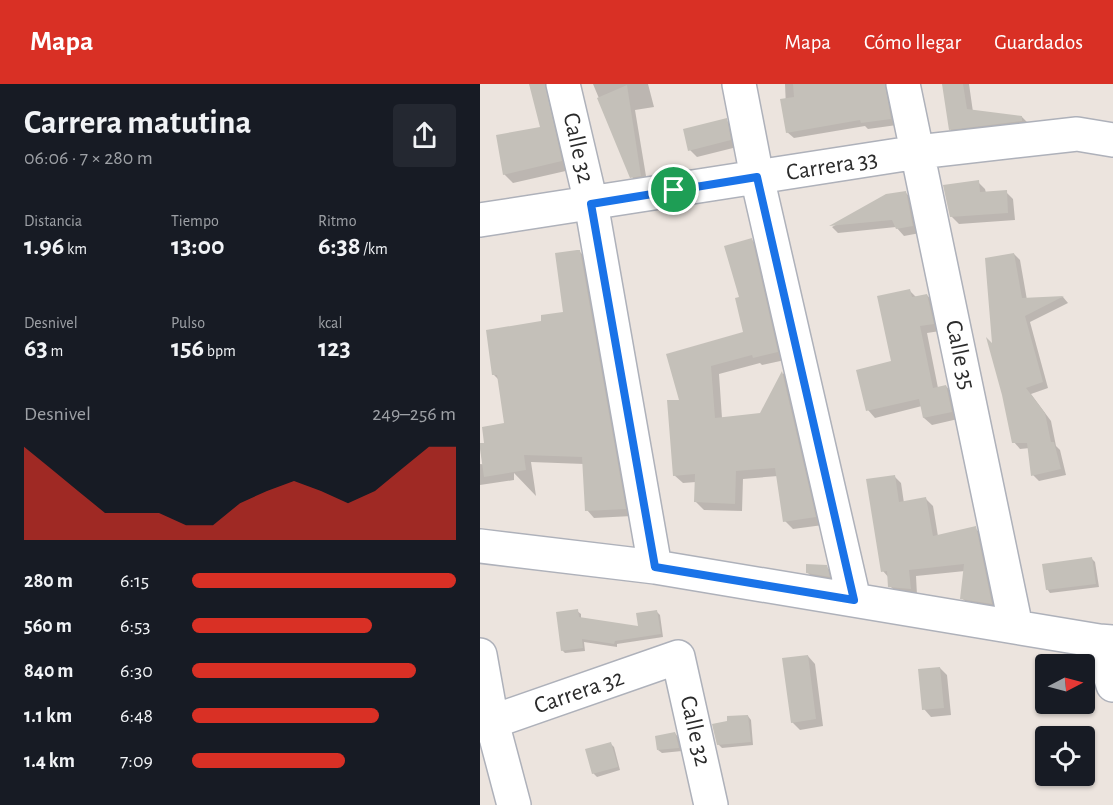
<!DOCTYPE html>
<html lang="es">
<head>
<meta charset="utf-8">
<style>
  body { margin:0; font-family:"Alegreya Sans",sans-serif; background:#242831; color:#f1f3f6; height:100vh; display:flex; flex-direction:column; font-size:22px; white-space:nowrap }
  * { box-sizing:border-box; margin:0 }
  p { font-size:20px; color:#9ea1a6 }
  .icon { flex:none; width:33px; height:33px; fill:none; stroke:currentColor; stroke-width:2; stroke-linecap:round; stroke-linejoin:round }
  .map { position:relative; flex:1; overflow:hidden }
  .details { display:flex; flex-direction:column; background:#171b24; width:480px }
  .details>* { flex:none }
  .needle { width:39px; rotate:84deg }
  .fabs { position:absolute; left:555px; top:570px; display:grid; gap:12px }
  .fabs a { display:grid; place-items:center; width:60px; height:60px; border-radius:6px; background:#171b24; box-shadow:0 2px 4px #0004; font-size:30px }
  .pin { position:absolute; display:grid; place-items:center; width:51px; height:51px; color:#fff; margin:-26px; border:3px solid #fff; border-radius:50%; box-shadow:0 2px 6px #0007 }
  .round { display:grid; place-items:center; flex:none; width:63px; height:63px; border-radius:6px; background:#242831 }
  .summary { display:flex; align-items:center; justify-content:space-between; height:102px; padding:0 24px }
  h1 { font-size:33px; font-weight:700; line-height:45px }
  .metrics { display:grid; grid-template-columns:repeat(3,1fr); gap:9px; height:102px; padding:6px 24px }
  .metrics div { display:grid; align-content:center }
  .metrics b { font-size:26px; font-weight:700 }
  .metrics small { font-size:16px; font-weight:400 }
  .metrics p { font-size:16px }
  .chart { height:168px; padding:12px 24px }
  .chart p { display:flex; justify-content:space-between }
  .chart svg { width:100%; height:108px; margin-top:6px; fill:#d93025; opacity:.7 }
  ul { padding:0 24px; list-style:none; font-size:20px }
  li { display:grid; grid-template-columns:96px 72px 1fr; align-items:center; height:45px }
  li i { height:15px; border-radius:8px; background:#d93025 }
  header { display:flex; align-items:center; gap:36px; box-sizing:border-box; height:84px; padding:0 30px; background:#d93025; color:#fff }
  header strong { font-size:28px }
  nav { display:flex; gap:33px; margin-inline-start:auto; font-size:21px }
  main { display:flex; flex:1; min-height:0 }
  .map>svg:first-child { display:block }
</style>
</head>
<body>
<header>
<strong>Mapa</strong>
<nav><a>Mapa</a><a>Cómo llegar</a><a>Guardados</a></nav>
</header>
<main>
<section class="details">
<div class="summary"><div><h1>Carrera matutina</h1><p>06:06 · 7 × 280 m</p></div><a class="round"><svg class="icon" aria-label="share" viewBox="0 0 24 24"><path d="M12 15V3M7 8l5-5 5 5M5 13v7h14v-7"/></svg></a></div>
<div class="metrics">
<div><p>Distancia</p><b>1.96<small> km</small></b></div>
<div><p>Tiempo</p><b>13:00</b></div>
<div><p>Ritmo</p><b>6:38<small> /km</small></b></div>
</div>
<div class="metrics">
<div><p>Desnivel</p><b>63<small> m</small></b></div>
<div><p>Pulso</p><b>156<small> bpm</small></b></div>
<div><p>kcal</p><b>123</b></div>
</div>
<div class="chart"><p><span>Desnivel</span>249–256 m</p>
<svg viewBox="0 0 160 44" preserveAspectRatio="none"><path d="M0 44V6L10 15L20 24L30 33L40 33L50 33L60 38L70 38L80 29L90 24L100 20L110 24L120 29L130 24L140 15L150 6L160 6V44z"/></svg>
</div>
<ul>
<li><b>280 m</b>6:15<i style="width:100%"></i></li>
<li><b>560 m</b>6:53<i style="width:68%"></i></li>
<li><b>840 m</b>6:30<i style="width:85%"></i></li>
<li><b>1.1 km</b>6:48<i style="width:71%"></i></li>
<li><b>1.4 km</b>7:09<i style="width:58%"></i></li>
</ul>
</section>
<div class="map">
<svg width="633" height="721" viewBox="0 0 633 721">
  <rect width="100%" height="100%" fill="#ece4de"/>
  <!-- shadow -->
  <path fill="#0003" d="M50 0H76L90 86 33 99 24 90 62 44Z
    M113 0H168L174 23 155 26 167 98 158 99 152 93Z
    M305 0H411L417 41 388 45 385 42 314 54 307 48Z
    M464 0H489L493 28 542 33 549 40 477 52 470 45Z
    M246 36 253 43 257 63 217 73 210 66Z
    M498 98 505 105 506 109 526 108 533 115 535 136 479 140 471 132Z
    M426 109 433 116 440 149 424 152 416 143 358 149 352 143 406 112Z
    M271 155 279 163 305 276 282 281 280 279 239 290 242 334 281 330 303 289 310 297 343 441 313 445 305 437 298 392 263 395 262 427 224 426 215 417 216 398 203 399 194 391 201 317 188 271 264 249 261 214Z
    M100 168 107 175 152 432 114 434 107 426 104 380 51 378 56 412 34 389V396L0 401V380L28 383 25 340 19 296 14 291 63 239 85 230Z
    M534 170 540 176 547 216 583 213 588 219 550 238 568 304 551 310 571 337 576 362 580 366 586 391 559 397 553 391 550 364 540 365 534 358 513 262Z
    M430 207 437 214 447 211 454 219 460 247 447 249 458 304 466 302 473 310 478 335 452 341 444 334 442 322 395 334 388 326 413 278Z
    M414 392 421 399 424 419 446 415 453 422 458 452 495 444 502 451 518 526 489 521 482 514 485 487 436 492 437 511 417 509 410 502 409 494 403 487Z
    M611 474 615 478 619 503 570 509 567 505Z
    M346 482 353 490 356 499 335 496 328 489Z
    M97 527 101 530V535L160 544 176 527 180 531 183 553 137 560V563L104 558 105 567 85 569 82 566Z
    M328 572 335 580 343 642 320 646 312 638Z
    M460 584 467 591 471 631 451 633 444 625Z
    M268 632 271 636 273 661 242 664 238 660Z
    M195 649 198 653 202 667 182 669 178 666Z
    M131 660 134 663 140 686 117 693 113 689Z"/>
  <!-- building -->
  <path fill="#c4c0b9" d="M49 0H65L82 77 23 91 16 51 60 43Z
    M313 0H405L411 35 381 39 380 36 306 49 300 15 314 13Z
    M462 0H483L487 25 542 32V37L469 46Z
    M147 1 161 92 150 94 117 14Z
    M247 34 251 56 208 67 203 45Z
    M499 96 500 108 527 106 528 129 470 133 463 101Z
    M426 107 433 142 416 145 412 136 349 142 406 110Z
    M272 154 298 268 273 274 272 271 231 282 235 334 280 329 302 287 336 433 303 438 295 384 256 387 255 420 214 418 215 390 193 392 187 316H199L186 270 263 248 255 214 259 213 244 162Z
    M97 166H100L146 425 105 427 102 373 44 371 46 386 4 393 0 365V359H4L2 343 24 339 17 291H12L6 246 61 237V231L83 228 75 169Z
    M534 169 542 214 584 212 545 232 563 298 546 304 565 329 571 358H574L581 385 551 392 547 359H532L522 311 506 253 512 259 505 174Z
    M430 205 432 213 447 210 454 240 440 242 453 304 466 301 472 328 443 334 439 315 386 327 376 286 411 277 397 212Z
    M415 391 419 418 446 413 453 452 496 442 512 520 480 515 484 480 429 486 431 505 408 503 407 487 401 488 386 395Z
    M612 473 616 500 566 506 562 480Z
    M326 480 347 481 350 493 326 489Z
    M98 525 99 533 158 542 156 529 177 526 181 550 135 557 134 560 102 555 103 564 81 567 76 528Z
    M328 571 336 635 311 639 302 574Z
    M460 583 464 624 442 626 438 585Z
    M268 631 271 658 237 661 232 640 247 637V632Z
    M195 648 199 664 177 666 175 652Z
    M131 658 138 683 112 690 105 665Z"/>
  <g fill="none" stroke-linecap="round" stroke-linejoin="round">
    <!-- minor casing -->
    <g stroke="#aeb1ba" stroke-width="36">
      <path id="minor" d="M83 0 111 119 175 483
        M259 0 277 93 374 516
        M423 0 536 543
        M0 136 438 68 597 50 633 56
        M0 462 175 483 619 557 633 558
        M619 557 633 601
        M0 571 12 638 34 721
        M0 642 198 573 231 721"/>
    </g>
    <!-- minor -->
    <use href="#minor" stroke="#fff" stroke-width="33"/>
  </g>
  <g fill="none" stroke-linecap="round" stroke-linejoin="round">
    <!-- route casing -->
    <g stroke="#fff" stroke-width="12">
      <path id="route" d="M277 93 374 516 175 483 111 120Z"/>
    </g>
    <!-- route -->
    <use href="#route" stroke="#1a73e8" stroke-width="8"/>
  </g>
  <g text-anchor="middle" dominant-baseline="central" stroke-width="6" stroke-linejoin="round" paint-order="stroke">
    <!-- street labels -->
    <g font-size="24" fill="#2b2b2b" stroke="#fff">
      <text transform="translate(98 64) rotate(77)">Calle 32</text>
      <text transform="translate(352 82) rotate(-9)">Carrera 33</text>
      <text transform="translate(480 271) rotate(78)">Calle 35</text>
      <text transform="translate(99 608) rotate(-19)">Carrera 32</text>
      <text transform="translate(215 647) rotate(77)">Calle 32</text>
    </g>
  </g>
</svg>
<div class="fabs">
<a><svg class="needle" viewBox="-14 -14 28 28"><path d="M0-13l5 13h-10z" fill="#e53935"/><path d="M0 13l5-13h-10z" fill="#9ea1a6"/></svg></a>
<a><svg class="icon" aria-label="locate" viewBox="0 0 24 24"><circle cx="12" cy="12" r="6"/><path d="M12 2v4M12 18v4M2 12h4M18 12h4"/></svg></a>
</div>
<div class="pin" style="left:194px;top:106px;background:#1e9e55"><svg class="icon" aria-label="arrive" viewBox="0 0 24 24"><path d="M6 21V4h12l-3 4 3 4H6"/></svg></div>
</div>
</main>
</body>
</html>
